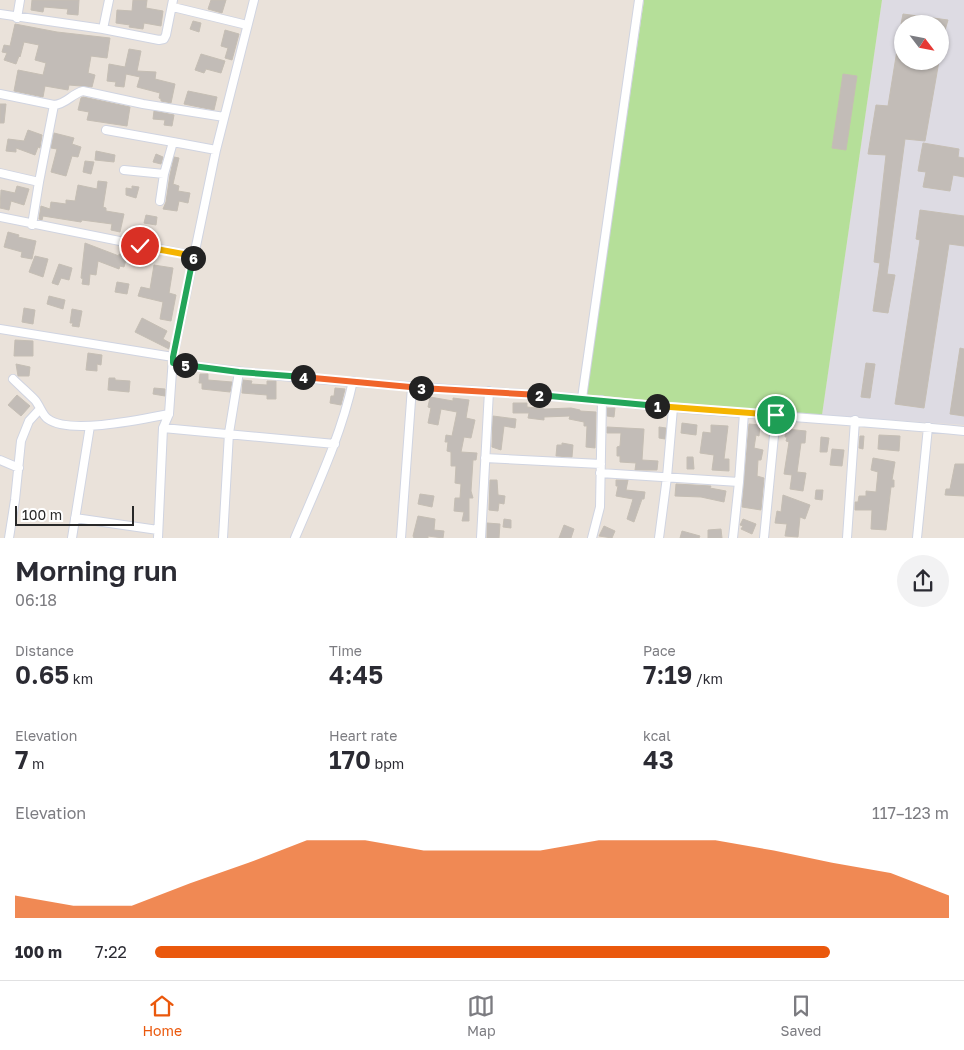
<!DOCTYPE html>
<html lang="en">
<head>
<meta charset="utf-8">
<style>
  body { margin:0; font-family:"Golos Text",sans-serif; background:#f2f2f3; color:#2b2b33; height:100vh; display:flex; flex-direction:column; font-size:19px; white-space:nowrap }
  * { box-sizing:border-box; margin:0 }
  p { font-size:16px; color:#7c7c81 }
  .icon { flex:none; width:28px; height:28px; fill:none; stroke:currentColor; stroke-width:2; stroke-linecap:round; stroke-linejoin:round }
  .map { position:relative; height:538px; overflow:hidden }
  .side { display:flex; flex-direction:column; background:#fff; flex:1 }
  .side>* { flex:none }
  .needle { width:32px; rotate:122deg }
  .tools { position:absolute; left:894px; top:15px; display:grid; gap:10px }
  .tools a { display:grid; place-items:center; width:55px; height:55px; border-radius:50%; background:#fff; box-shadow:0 1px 4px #0004; font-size:25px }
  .scale { position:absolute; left:15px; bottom:12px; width:119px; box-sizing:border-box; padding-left:5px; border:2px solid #282828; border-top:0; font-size:14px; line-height:18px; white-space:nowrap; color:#282828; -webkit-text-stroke:4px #fff; paint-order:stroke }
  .pin { position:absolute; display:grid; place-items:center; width:42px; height:42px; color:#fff; margin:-21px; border:2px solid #fff; border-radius:50%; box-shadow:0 1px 5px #0007 }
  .km { position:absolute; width:25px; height:25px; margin:-12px; border-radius:50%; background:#222; color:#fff; font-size:14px; line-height:25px; text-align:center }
  .round { display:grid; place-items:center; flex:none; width:52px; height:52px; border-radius:26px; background:#f2f2f3 }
  .summary { display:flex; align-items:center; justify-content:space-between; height:85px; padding:0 15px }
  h1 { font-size:28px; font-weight:600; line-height:38px }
  .figures { display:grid; grid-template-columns:repeat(3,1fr); gap:8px; height:85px; padding:5px 15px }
  .figures div { display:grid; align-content:center }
  .figures b { font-size:25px; font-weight:600 }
  .figures small { font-size:14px; font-weight:400 }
  .figures p { font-size:14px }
  .chart { height:140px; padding:10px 15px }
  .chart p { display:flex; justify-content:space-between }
  .chart svg { width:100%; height:90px; margin-top:5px; fill:#ea580c; opacity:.7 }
  ul { padding:0 15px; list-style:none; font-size:16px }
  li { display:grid; grid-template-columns:80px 60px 1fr; align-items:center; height:38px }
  li i { height:12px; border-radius:6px; background:#ea580c }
  .menu { display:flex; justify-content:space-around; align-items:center; height:70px; border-top:1px solid #e1e1e2; background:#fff; font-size:14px; color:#7c7c81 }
  .menu a { display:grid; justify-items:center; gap:2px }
  .menu .current { color:#ea580c }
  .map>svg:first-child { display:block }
</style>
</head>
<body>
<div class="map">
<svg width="964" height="538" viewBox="0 0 964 538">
  <rect width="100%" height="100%" fill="#eae2da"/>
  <!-- industrial -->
  <path fill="#dddbe3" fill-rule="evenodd" d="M882 0H964V425L822 415ZM902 24H940V61H902Z"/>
  <!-- green -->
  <path fill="#b5df99" d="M644 0H882L822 415 586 395Z"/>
  <!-- building -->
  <path fill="#c2bcb7" stroke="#c5beb4" d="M32 0H79L78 15 67 14 68 9 44 7 43 12 31 10Z
    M133 0H147L146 8 163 11 161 26 144 23 143 29 129 27 130 25 116 23 117 10 132 11Z
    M211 0H226L222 13 208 9Z
    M903 14 948 20 943 37H940V24H901Z
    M193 21 201 23 199 32 190 29Z
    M15 24 57 32 110 38 107 58 91 56 88 73 95 75 92 87 69 85 68 90 45 86 43 97 14 91 18 70 43 75 46 63 35 60 39 45 24 42 20 57 19 56 16 64 4 60 7 53 2 52 4 45 10 46Z
    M225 30 239 34 232 60 225 58 228 48 221 46Z
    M899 38H902V61H939L925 141 905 139 887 274 895 275 888 313 873 311 880 263 874 262 886 155 868 154 876 105 888 106Z
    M129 49 141 51 137 71 156 72 155 79 175 84 171 103 161 101V99L159 98 160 93 137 87 140 77 126 74 124 87 115 86 116 82 107 81 109 64 125 67Z
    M201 54 225 61 221 73 206 69 204 73 195 70Z
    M843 74 857 76 846 150 832 148Z
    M188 91 217 97 214 110 184 104Z
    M83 97 130 107 127 126 87 120 89 112 78 110 81 98Z
    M0 104H6L4 123H0Z
    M154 111 174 115 172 126 164 125 165 120 153 119Z
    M28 130 42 135 40 148 38 147 35 155 16 148V152L6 151 8 139 24 141Z
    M54 133 74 138 72 144 81 147 78 157 72 156 66 176 51 172 57 149 51 148Z
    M923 143 959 149 958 157 964 158V177L953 175 950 191 923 187 926 172 918 171Z
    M96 151 115 155 114 162 95 160Z
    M156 154 163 157 161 164 153 162Z
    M174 157 179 158 173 184 179 186 178 191 190 193 188 203 179 201 177 211 163 209 166 202 170 175Z
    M85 161 94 162 91 174 83 172Z
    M98 181 107 182 103 207 106 208V211L124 214 120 232 111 230 112 224 82 220 81 222 43 216 42 220 39 219 41 206 50 209 51 202 66 204V200L75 201 78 185 97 189Z
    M17 186 29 189 24 205 11 201 9 210 0 208 1 190 15 193Z
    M132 186 139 187 136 198 126 195V188L132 189Z
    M920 210 964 216V246L949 244 924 408 895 404 920 240 916 239Z
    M146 215 157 217 156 225 144 223Z
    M8 232 19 235 18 237 36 241 32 259 21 257 22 252 4 247Z
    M85 243 119 256V254L127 256 124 267 120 266 119 269 98 261 96 275 90 274 89 285 82 284 83 279 81 278Z
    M142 251 151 253 150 259 141 258Z
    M35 256 48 259 43 277 29 272Z
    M59 264 72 268 69 280 61 278 58 285 52 283Z
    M154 265 173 268 169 293 176 295 171 321 160 319 163 302 138 296 141 287 150 289Z
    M117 282 129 284 127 294 115 292Z
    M49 296 65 300 63 309 47 304Z
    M24 308 35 310 33 324 22 322Z
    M72 309 82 311 79 327 72 326 73 323H70Z
    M142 318 167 331 163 339 170 343 169 349 135 332Z
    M15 340 33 341V356H14Z
    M960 348 964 349V416L950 414Z
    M88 353 102 355 101 365 97 364V371L86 370Z
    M866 363 875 364 870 398 861 397Z
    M16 364 30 367 29 376H18Z
    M200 374H208V380L232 382 230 392 202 389V383H199Z
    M109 378H115V380L130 381 129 392 108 390Z
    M243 380 252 381 251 384 267 385V381H276V399H267V395L242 393Z
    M154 388 165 389V396L153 394Z
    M335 388 345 389 341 405 330 403 331 396H334Z
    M17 395 30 406 21 416 8 405Z
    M430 397 453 401V398L469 400 466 418 475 420 471 438 464 437 461 452 477 453 476 460H473L471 491 473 498H469V521H462L464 512 454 511 455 498H460L461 484 455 483 456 466H451V452L447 451 448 442H445L446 435 452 436 457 412 441 409 438 425 428 423 431 408 428 407Z
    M513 403H527V407L545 409 571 408 580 410V411L596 412 595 448 586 447 587 426H584V422L569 419 570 416 544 417V420L528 418 529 413H513Z
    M607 408H615L614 417 607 416Z
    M493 416 516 419 515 428 504 426 501 450 492 447Z
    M682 423 697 425 696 435 681 433Z
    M749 424 760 425 759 436 756 435 754 448 763 450 761 460H758L757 476 764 478 761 510 742 507Z
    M711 425 728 426 724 459H729V471L712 470 714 455 700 453 703 432 711 433Z
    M607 427 644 429 642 460 658 461 657 470H635L636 463 620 462V456H617V447L620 446 621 433H607Z
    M659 427 666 428 665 439 659 438Z
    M786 429 806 431 805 443H801L797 472 806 473 803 491 790 489 792 475 784 474 789 442 786 441 787 437H785Z
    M879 435 900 436 899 451 878 449Z
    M860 436H864L863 449 859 448Z
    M821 437 829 438 827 452H820Z
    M562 443 573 445 572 457 556 456 557 445H562Z
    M832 449 844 450 842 466 830 465Z
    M687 457H693L694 469H687Z
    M873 458 895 462 892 480H894V487H891L886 530 871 529 872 510H855V502H858L859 496H866V491L876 492 878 472 871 470Z
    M955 464H964V496L945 495 946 489H950Z
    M490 480H497L498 495 505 496 504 504 499 503 498 511 489 510Z
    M616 480H628L626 490 645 492 644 499H642L634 522 627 519 633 499 616 496 618 486H616Z
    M676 484 711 486 710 488 726 491 724 502 701 497 675 496Z
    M816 490H823L822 500 815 499Z
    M420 494 434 496 432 507 418 504Z
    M783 495 810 505 805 519 800 517 798 537 785 536 787 524 775 523 777 511 781 512Z
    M418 516 435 519 434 530 444 531 443 538 428 536V538H414L413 536Z
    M504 519 511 520V528L503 527Z
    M743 519 756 524 752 534 741 529 743 526 740 525Z
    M487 523 500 524 499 538H487Z
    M564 525 574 529 571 538H559Z
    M604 526 615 531 612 538 599 536Z
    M721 529 722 538H708V530Z
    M682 531 700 536 699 538H680Z"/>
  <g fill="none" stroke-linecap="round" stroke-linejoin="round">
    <!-- street casing -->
    <g stroke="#d0d4e1" stroke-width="10">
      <path id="street" d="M173 7 247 25
        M0 14 103 29 159 40 164 39 166 35 173 0
        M17 18 20 0
        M103 29 109 0
        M0 94 54 105C67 104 71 94 83 91L143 104 224 117
        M106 130 173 142
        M124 170 164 174
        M0 173 39 182
        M160 201 164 174 173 142 216 150
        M0 217 194 256
        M32 225 39 182 54 105
        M0 329 173 357
        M173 363C298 381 424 387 550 396 593 399 635 405 678 408 773 416 869 422 964 431
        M13 379C20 386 28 393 35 400 40 406 42 415 48 419 70 435 143 419 169 414
        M582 398 639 0
        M163 428 335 444
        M485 458 601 464
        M0 460 19 468
        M600 473 739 482
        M75 518 158 530
        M9 538 15 500 21 441 29 421 40 409
        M72 538 90 426
        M158 538 163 428 169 414 173 357 216 150 254 0
        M223 538 229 433 239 372
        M295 538C317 486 341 436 353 381
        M401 538 412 387
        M481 538 489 391
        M592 538 600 507 602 400
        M659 538 667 477 673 408
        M733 538 739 482 744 413
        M764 538 776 415
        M847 538 855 420
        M917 538 928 427"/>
    </g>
    <!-- street -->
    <use href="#street" stroke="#fff" stroke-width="8"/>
  </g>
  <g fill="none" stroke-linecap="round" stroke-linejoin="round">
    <!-- split-1 casing -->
    <g stroke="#fff" stroke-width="10">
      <path id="split-1" d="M657 406 776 415"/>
    </g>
    <!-- split-2 casing -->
    <g stroke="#fff" stroke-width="10">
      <path id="split-2" d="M539 395 657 406"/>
    </g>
    <!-- split-3 casing -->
    <g stroke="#fff" stroke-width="10">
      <path id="split-3" d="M421 388 539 395"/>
    </g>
    <!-- split-4 casing -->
    <g stroke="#fff" stroke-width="10">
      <path id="split-4" d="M303 377 421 388"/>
    </g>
    <!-- split-5 casing -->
    <g stroke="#fff" stroke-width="10">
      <path id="split-5" d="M185 365 239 372 303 377"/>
    </g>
    <!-- split-6 casing -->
    <g stroke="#fff" stroke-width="10">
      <path id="split-6" d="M185 365 173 363V357L193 258"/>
    </g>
    <!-- split-7 casing -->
    <g stroke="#fff" stroke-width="10">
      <path id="split-7" d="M140 246 194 256 193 258"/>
    </g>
    <!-- split-1 -->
    <use href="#split-1" stroke="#f5b400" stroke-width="6"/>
    <!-- split-2 -->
    <use href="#split-2" stroke="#22a559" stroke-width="6"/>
    <!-- split-3 -->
    <use href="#split-3" stroke="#f0652b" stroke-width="6"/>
    <!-- split-4 -->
    <use href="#split-4" stroke="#f0652b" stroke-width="6"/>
    <!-- split-5 -->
    <use href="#split-5" stroke="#22a559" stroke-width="6"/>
    <!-- split-6 -->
    <use href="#split-6" stroke="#22a559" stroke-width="6"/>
    <!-- split-7 -->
    <use href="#split-7" stroke="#f5b400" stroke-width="6"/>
  </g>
</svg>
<div class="tools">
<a><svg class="needle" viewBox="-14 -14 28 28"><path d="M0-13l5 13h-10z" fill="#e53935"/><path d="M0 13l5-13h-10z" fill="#7c7c81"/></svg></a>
</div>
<div class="scale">100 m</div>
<div class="pin" style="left:776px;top:415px;background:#1e9e55"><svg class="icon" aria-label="arrive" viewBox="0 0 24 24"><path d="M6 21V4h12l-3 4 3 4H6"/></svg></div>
<div class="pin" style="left:140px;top:246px;background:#d93025"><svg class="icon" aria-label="check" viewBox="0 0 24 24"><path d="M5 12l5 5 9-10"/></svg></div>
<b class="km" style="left:657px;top:406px">1</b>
<b class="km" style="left:539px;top:395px">2</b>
<b class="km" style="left:421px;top:388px">3</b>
<b class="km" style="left:303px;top:377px">4</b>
<b class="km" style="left:185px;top:365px">5</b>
<b class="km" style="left:193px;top:258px">6</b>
</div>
<section class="side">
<div class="summary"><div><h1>Morning run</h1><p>06:18</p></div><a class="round"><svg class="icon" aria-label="share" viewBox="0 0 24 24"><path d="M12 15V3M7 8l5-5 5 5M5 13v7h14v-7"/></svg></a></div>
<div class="figures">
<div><p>Distance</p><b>0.65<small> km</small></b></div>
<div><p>Time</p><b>4:45</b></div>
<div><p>Pace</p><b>7:19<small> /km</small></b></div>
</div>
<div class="figures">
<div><p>Elevation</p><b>7<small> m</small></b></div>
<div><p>Heart rate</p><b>170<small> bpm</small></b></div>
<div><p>kcal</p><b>43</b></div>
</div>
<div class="chart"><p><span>Elevation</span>117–123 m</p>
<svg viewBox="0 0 160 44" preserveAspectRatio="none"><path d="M0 44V33L10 38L20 38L30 27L40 17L50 6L60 6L70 11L80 11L90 11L100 6L110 6L120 6L130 11L140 17L150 22L160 33V44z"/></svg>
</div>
<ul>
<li><b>100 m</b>7:22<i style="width:85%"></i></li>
</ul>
</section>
<nav class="menu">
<a class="current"><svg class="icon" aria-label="home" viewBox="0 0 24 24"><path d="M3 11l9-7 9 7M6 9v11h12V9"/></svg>Home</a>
<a><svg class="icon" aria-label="map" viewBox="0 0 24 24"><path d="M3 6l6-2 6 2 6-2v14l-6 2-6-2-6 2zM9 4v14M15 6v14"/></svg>Map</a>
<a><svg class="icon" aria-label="saved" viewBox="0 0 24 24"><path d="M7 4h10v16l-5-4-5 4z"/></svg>Saved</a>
</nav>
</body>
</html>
